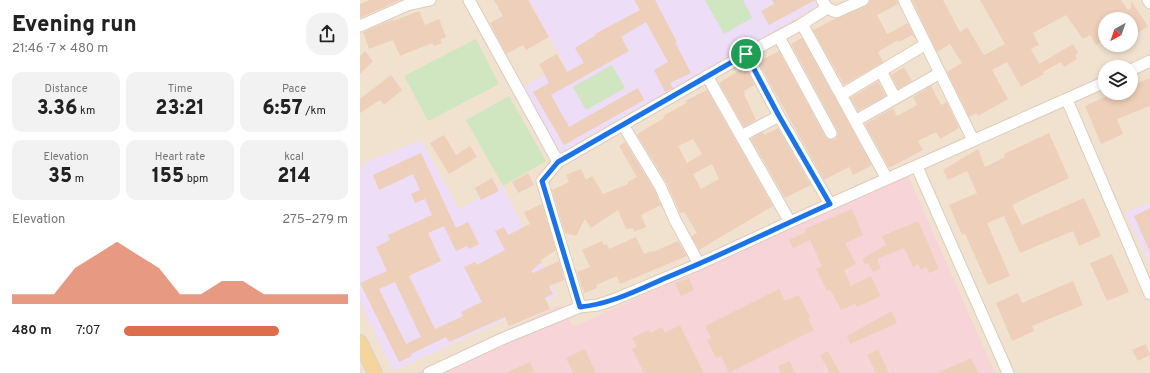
<!DOCTYPE html>
<html lang="en">
<head>
<meta charset="utf-8">
<style>
  body { margin:0; font-family:Overpass,sans-serif; background:#f2f2f2; color:#222; height:100vh; display:flex; flex-direction:column; font-size:15px; white-space:nowrap }
  * { box-sizing:border-box; margin:0 }
  p { font-size:13px; color:#767676 }
  .icon { flex:none; width:22px; height:22px; fill:none; stroke:currentColor; stroke-width:2; stroke-linecap:round; stroke-linejoin:round }
  .map { position:relative; flex:1; overflow:hidden }
  .sheet { display:flex; flex-direction:column; background:#fff; width:360px }
  .sheet>* { flex:none }
  .needle { width:26px; rotate:220deg }
  .tools { position:absolute; left:738px; top:12px; display:grid; gap:8px }
  .tools a { display:grid; place-items:center; width:40px; height:40px; border-radius:50%; background:#fff; box-shadow:0 2px 6px #0003; font-size:20px }
  .pin { position:absolute; display:grid; place-items:center; width:34px; height:34px; color:#fff; margin:-17px; border:2px solid #fff; border-radius:50%; box-shadow:0 1px 4px #0007 }
  .round { display:grid; place-items:center; flex:none; width:42px; height:42px; border-radius:16px; background:#f2f2f2 }
  .headline { display:flex; align-items:center; justify-content:space-between; height:68px; padding:0 12px }
  h1 { font-size:22px; font-weight:800; line-height:30px }
  .stats { display:grid; grid-template-columns:repeat(3,1fr); gap:6px; height:68px; padding:4px 12px }
  .stats div { display:grid; align-content:center; border-radius:10px; background:#f2f2f2; text-align:center }
  .stats b { font-size:20px; font-weight:800 }
  .stats small { font-size:11px; font-weight:400 }
  .stats p { font-size:11px }
  .chart { height:112px; padding:8px 12px }
  .chart p { display:flex; justify-content:space-between }
  .chart svg { width:100%; height:72px; margin-top:4px; fill:#dd6e4d; opacity:.7 }
  ul { padding:0 12px; list-style:none; font-size:13px }
  li { display:grid; grid-template-columns:64px 48px 1fr; align-items:center; height:30px }
  li i { height:10px; border-radius:5px; background:#dd6e4d }
  main { display:flex; flex:1; min-height:0 }
  .map>svg:first-child { display:block }
</style>
</head>
<body>
<main>
<section class="sheet">
<div class="headline"><div><h1>Evening run</h1><p>21:46 · 7 × 480 m</p></div><a class="round"><svg class="icon" aria-label="share" viewBox="0 0 24 24"><path d="M12 15V3M7 8l5-5 5 5M5 13v7h14v-7"/></svg></a></div>
<div class="stats">
<div><p>Distance</p><b>3.36<small> km</small></b></div>
<div><p>Time</p><b>23:21</b></div>
<div><p>Pace</p><b>6:57<small> /km</small></b></div>
</div>
<div class="stats">
<div><p>Elevation</p><b>35<small> m</small></b></div>
<div><p>Heart rate</p><b>155<small> bpm</small></b></div>
<div><p>kcal</p><b>214</b></div>
</div>
<div class="chart"><p><span>Elevation</span>275–279 m</p>
<svg viewBox="0 0 160 44" preserveAspectRatio="none"><path d="M0 44V38L10 38L20 38L30 22L40 14L50 6L60 14L70 22L80 38L90 38L100 30L110 30L120 38L130 38L140 38L150 38L160 38V44z"/></svg>
</div>
<ul>
<li><b>480 m</b>7:07<i style="width:69%"></i></li>
</ul>
</section>
<div class="map">
<svg width="790" height="373" viewBox="0 0 790 373">
  <rect width="100%" height="100%" fill="#faf0e0"/>
  <!-- residential -->
  <path fill="#f1e2cf" fill-rule="evenodd" d="M0 0H790V373H0ZM745 19H771V45H745ZM745 67H771V93H745Z"/>
  <!-- education -->
  <path fill="#edddf6" d="M169 0H454L457 6 328 83 198 156 161 88 204 64Z
    M61 140 99 209 142 185 197 296 33 371 0 303V169L5 167 4 163Z
    M790 202V263L765 213Z"/>
  <!-- medical -->
  <path fill="#f7d4d8" d="M548 176 635 373H56L202 304 213 327Z"/>
  <!-- green -->
  <path fill="#cfe6c0" d="M345 0H383L392 18 364 34Z
    M116 39 139 84 68 121 44 76Z
    M252 65 265 88 226 110 213 87Z
    M149 96 186 161 143 186 106 120Z"/>
  <!-- building -->
  <path fill="#eecfba" fill-rule="evenodd" d="M10 0H40L0 18V4Z
    M134 0H168L189 37 166 50 163 45 146 54 130 23 143 16Z
    M274 0H295L317 42H315L331 73 310 83 313 88 305 92 294 70 308 62 286 22 261 37 269 51 191 95 209 127 278 88 284 100 204 145 173 92 189 83 179 64 197 54 207 72 224 63 215 48 236 35 235 34 280 10Z
    M412 0H455L409 25 401 11 414 4Z
    M510 0H537L538 4 517 15 527 34 548 23 557 41 552 35 539 42 538 40 518 52 523 62 484 85 453 30 475 19 506 6Z
    M552 0H583L600 32 607 27 624 55 645 44 620 0H761L768 10 771 8V1L788 26 776 34 771 26V19H745V39L736 45 730 35 723 39 706 15 673 33 679 45 671 49 679 64 713 44 718 53 715 55 717 59 704 67 701 62 683 72 684 74 661 87 647 62 632 70 648 99 618 116 616 113 609 117 587 72 602 63 590 44 577 52Z
    M59 11 65 25 79 19 86 37 80 40 82 43 74 46 72 43 40 56 33 40 9 49 3 32 34 19 33 21Z
    M442 38 512 165 493 175 489 167 464 180 398 62 419 51 465 136 470 140 475 139 478 134 477 130 431 44Z
    M5 51 13 61 0 74V56Z
    M385 67 395 85 384 91 385 94H384L396 120 384 127 359 83Z
    M544 67 552 81 538 89 531 75Z
    M31 75 42 90 24 105 20 100 0 113V99Z
    M790 78V106L757 119 763 134 741 144 725 106 753 93H771V86Z
    M518 81 526 96 498 111 490 98Z
    M571 86 581 105 587 102 599 128 580 139 576 132 558 141 563 150 529 168 505 124 533 108 537 116 557 105 553 97Z
    M347 90 413 206 339 250 331 236 337 233 324 212 320 213 306 182 277 135 279 133 304 118 303 116 326 103 325 101ZM333 139 342 154 327 163 318 146ZM352 164 359 179 341 189 333 174Z
    M418 128 451 185 425 198 391 139 403 132 404 135Z
    M689 133 709 178 652 205 662 225 724 198 741 236 719 246 713 231 660 253 644 216 627 223 650 276 628 285 605 234 602 235 589 205 617 193 607 171 588 180 583 170 618 149 625 167 645 157 644 154Z
    M84 135 96 155 110 146 117 157 89 174 70 143Z
    M265 142 294 189 301 205 281 215 286 227 274 232 273 228 266 229 258 210 231 228 225 219 216 236 205 233 192 190 209 182 206 175 221 169 226 180 232 176 243 194 268 184V182L277 177 259 146Z
    M61 153 96 228 108 222 119 244 109 249 107 246 96 251 84 226 68 233 81 261 49 276 75 329 103 316 101 312 122 302 104 267 115 262 117 265 145 250 135 231 144 227 148 235 170 224 164 212 182 204 196 250 181 260 182 262 171 271 173 273 199 261 204 280 189 286 193 294 185 298 190 309 149 326 145 317 89 342 86 337 51 354 52 356 39 362 0 283 27 271 16 247 30 240 28 235 72 215 65 199 55 203 51 194 60 190 53 174 19 190 13 175ZM35 282 61 337 46 344 19 289Z
    M168 173 174 185 158 193 152 182Z
    M132 178 139 191 121 200 115 188Z
    M790 208V252L774 216Z
    M492 209 503 235 485 243 496 264 484 270 491 286 511 276 521 296 497 307 495 304 481 310 470 289 467 291 456 269 462 266 450 240 433 248 429 240 446 232 445 229Z
    M558 221 579 269 569 273 566 267 561 270 558 264 553 267 544 248 517 259 521 268 513 272 508 263 505 264 502 259 526 245 522 236Z
    M276 237 284 254 292 251 293 252 318 241 327 256 260 284 257 276 236 285 237 288 224 293 217 272 230 267 222 250 242 241 244 245 247 244 249 249Z
    M752 254 769 292 747 301 730 263Z
    M329 278 334 290 321 296 315 283Z
    M713 281 723 305 672 326 674 331 652 341 636 303 658 293 662 303Z
    M419 289 425 301 439 295 450 317 448 318 454 330 369 373 361 356 356 358 347 340 351 338 345 326Z
    M532 311 537 323 490 344 487 336Z
    M320 325 344 373H284L272 349 277 347 272 338 289 330 290 333 302 327 305 333Z
    M786 344 790 355 778 361 772 350Z
    M225 349 236 373H213L206 358Z
    M518 350 529 373H516L507 355Z
    M468 351 480 373H470L460 355Z
    M611 358 618 373H577Z
    M430 361 435 373H421L418 366Z
    M170 362 175 373H146Z"/>
  <g fill="none" stroke-linecap="round" stroke-linejoin="round">
    <!-- minor casing -->
    <g stroke="#ddccbd" stroke-width="13">
      <path id="minor" d="M109 0 198 162
        M462 0 467 8 476 12 503 0
        M544 0 613 140
        M788 0 790 3
        M442 24 527 179
        M0 26 47 5 70 0
        M419 37 471 133
        M386 54 419 116 470 204
        M771 70 790 61
        M521 71 535 98
        M347 76 430 222
        M481 95 566 44
        M707 100 790 294
        M495 121 580 73
        M263 125 300 186 315 220 339 264
        M381 136 419 116
        M557 167 648 373
        M220 307 182 181 198 162 386 54 442 24 467 8
        M69 373 144 338 220 307 238 305 253 300 339 264 430 222 745 82"/>
    </g>
    <!-- major casing -->
    <g stroke="#dad3d0" stroke-width="16">
      <path id="major" d="M0 342 15 373"/>
    </g>
    <!-- minor -->
    <use href="#minor" stroke="#fff" stroke-width="11"/>
    <!-- major -->
    <use href="#major" stroke="#f5d59c" stroke-width="14"/>
  </g>
  <g fill="none" stroke-linecap="round" stroke-linejoin="round">
    <!-- route casing -->
    <g stroke="#fff" stroke-width="8">
      <path id="route" d="M386 54 419 116 470 204C414 229 360 256 303 279 276 291 250 304 220 307L182 181 198 162Z"/>
    </g>
    <!-- route -->
    <use href="#route" stroke="#1a73e8" stroke-width="5"/>
  </g>
</svg>
<div class="tools">
<a><svg class="needle" viewBox="-14 -14 28 28"><path d="M0-13l5 13h-10z" fill="#e53935"/><path d="M0 13l5-13h-10z" fill="#767676"/></svg></a>
<a><svg class="icon" aria-label="layers" viewBox="0 0 24 24"><path d="M12 4l9 5-9 5-9-5zM3 14l9 5 9-5"/></svg></a>
</div>
<div class="pin" style="left:386px;top:54px;background:#1e9e55"><svg class="icon" aria-label="arrive" viewBox="0 0 24 24"><path d="M6 21V4h12l-3 4 3 4H6"/></svg></div>
</div>
</main>
</body>
</html>
